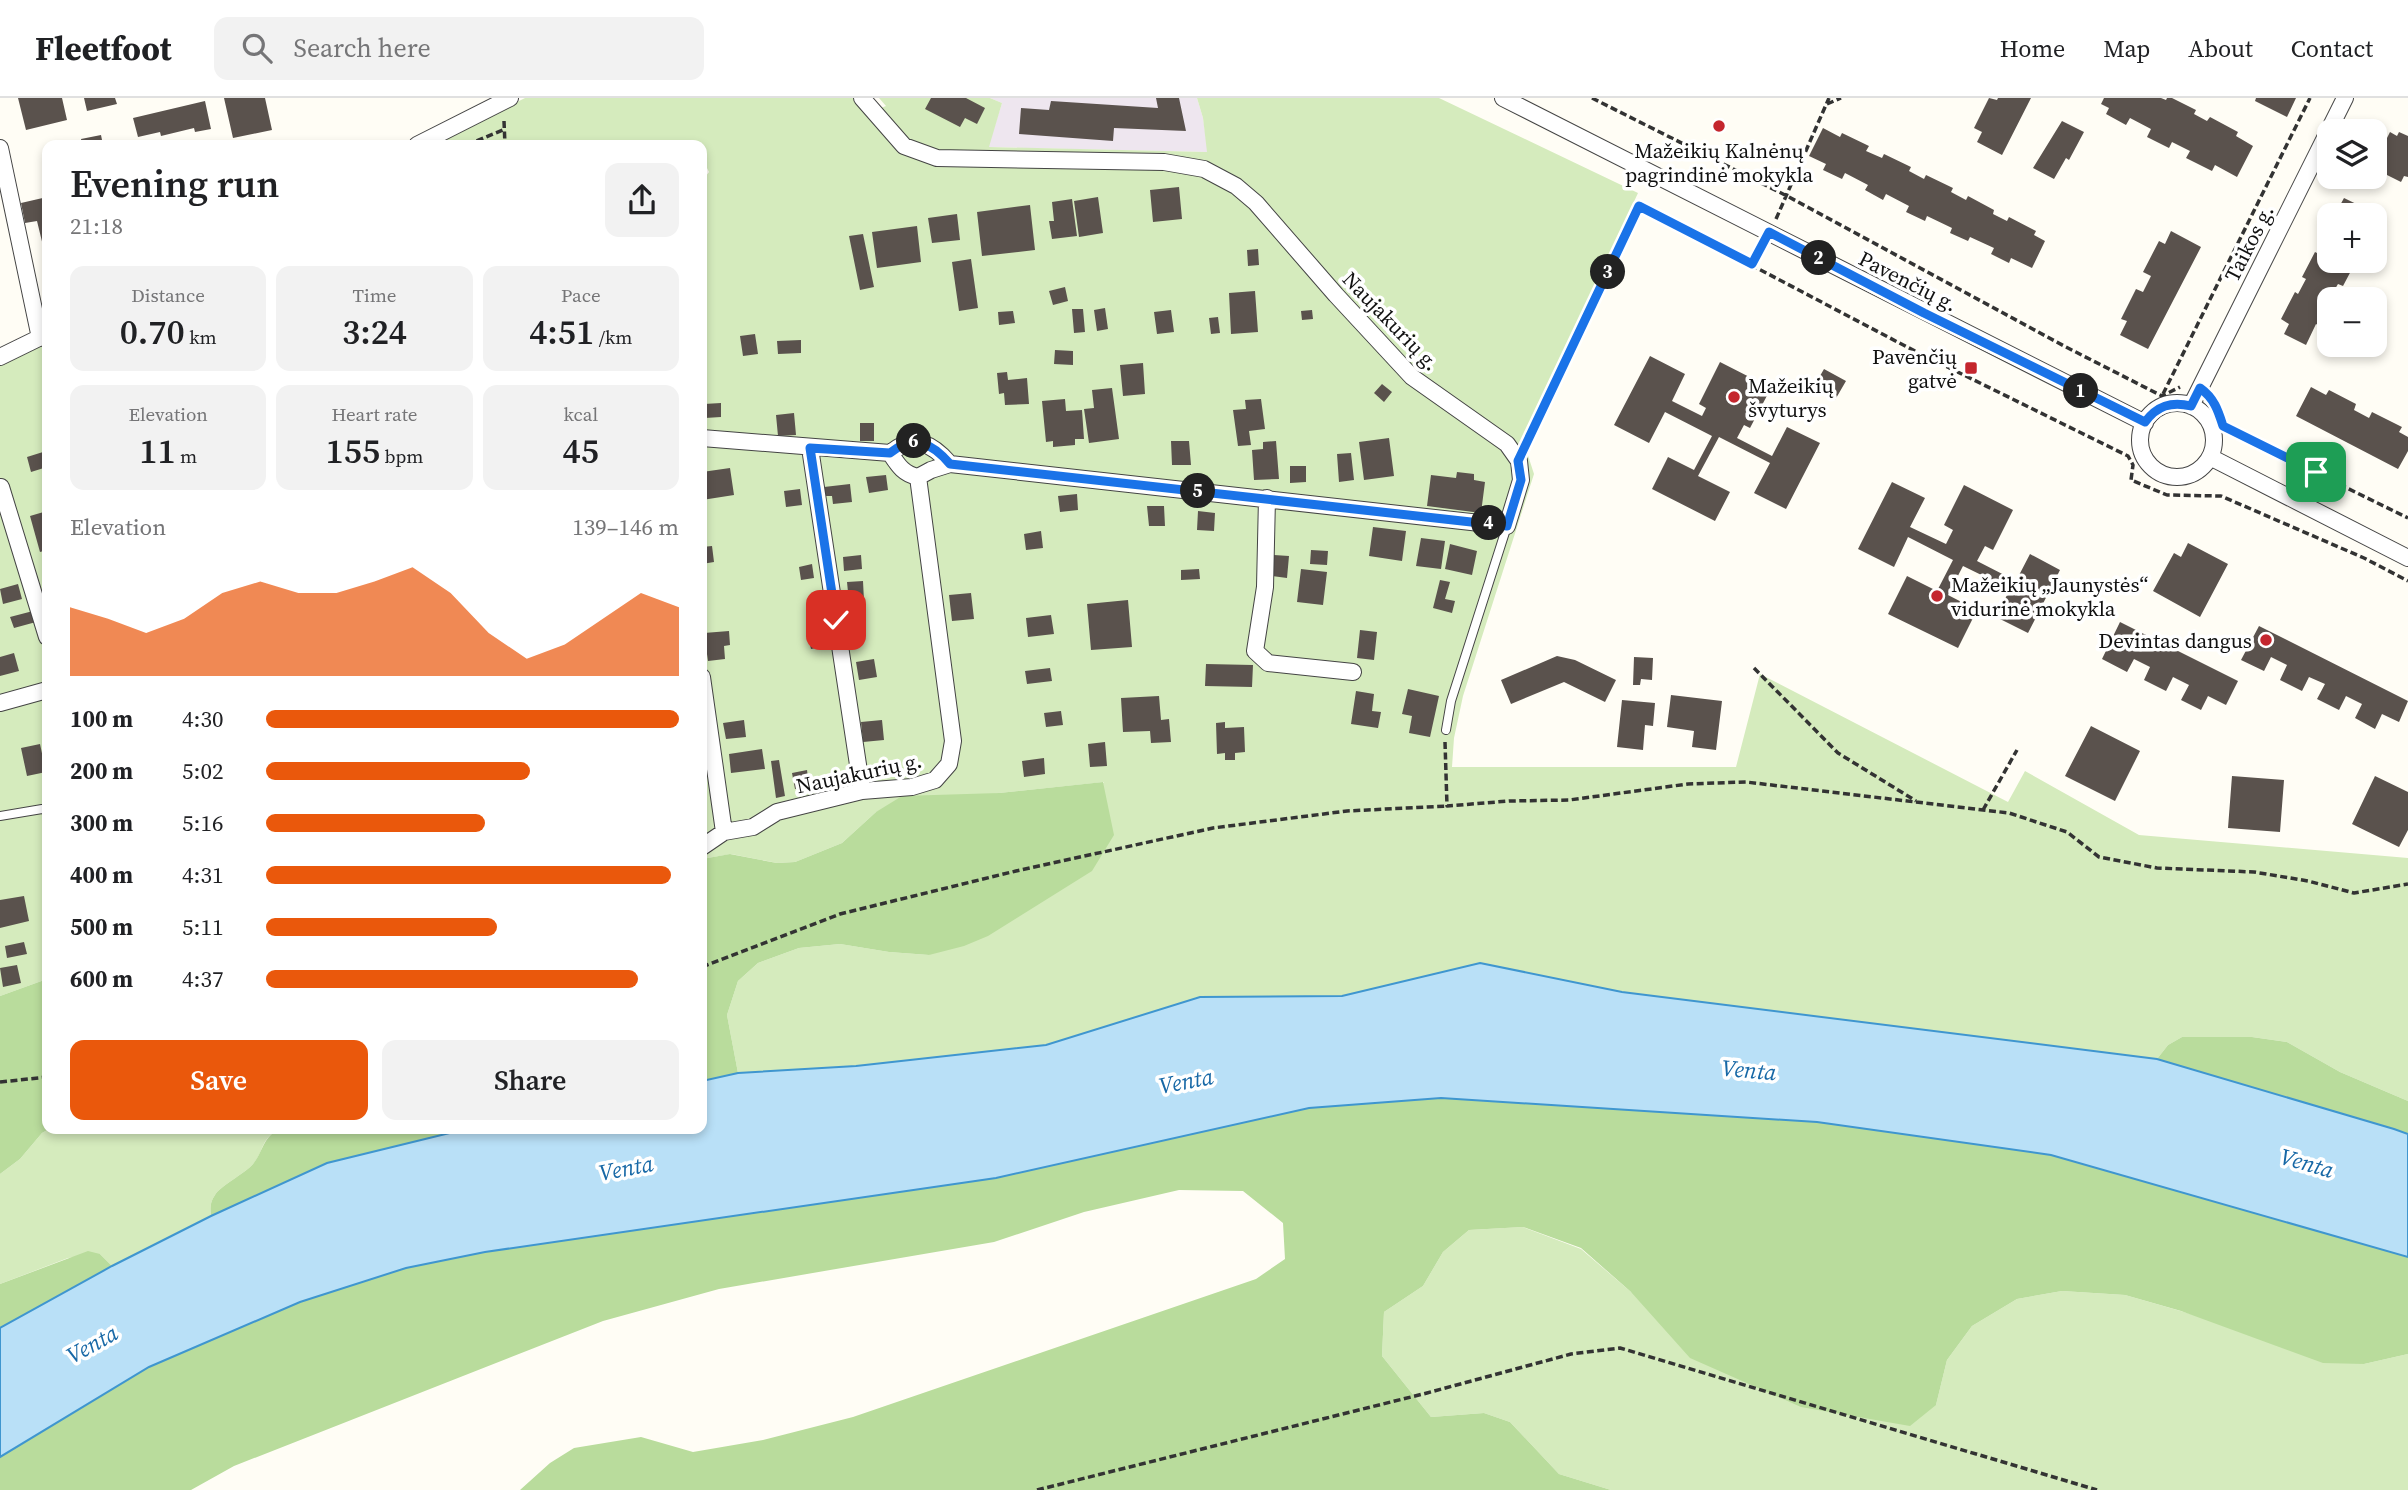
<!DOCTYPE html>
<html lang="en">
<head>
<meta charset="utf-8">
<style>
  body { margin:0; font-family:"Source Serif 4",serif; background:#f2f2f2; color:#202124; height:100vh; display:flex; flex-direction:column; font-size:26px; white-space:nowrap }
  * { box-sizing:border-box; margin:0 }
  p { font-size:23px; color:#757577 }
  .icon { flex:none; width:38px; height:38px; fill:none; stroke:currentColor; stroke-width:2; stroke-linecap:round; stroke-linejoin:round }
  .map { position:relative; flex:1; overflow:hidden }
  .panel { position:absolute; left:42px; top:42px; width:665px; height:994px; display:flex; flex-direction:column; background:#fff; border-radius:14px; box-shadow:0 4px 10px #0003 }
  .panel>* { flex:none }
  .fabs { position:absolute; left:2317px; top:21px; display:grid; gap:14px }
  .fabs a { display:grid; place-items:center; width:70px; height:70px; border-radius:14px; background:#fff; box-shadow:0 4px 10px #0003; font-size:35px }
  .pin { position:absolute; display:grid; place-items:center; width:60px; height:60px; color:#fff; margin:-30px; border-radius:14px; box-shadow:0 4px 10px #0006 }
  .km { position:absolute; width:35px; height:35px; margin:-18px; border-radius:50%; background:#222; color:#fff; font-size:19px; line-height:35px; text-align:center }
  .round { display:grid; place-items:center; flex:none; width:74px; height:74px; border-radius:14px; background:#f2f2f2 }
  .head { display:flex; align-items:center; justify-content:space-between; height:119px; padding:0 28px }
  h1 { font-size:38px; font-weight:600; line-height:52px }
  .figures { display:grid; grid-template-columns:repeat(3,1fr); gap:10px; height:119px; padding:7px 28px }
  .figures div { display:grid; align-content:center; border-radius:14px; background:#f2f2f2; text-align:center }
  .figures b { font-size:35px; font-weight:600 }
  .figures small { font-size:19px; font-weight:400 }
  .figures p { font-size:19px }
  .chart { height:196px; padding:14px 28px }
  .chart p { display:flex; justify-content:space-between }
  .chart svg { width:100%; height:126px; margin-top:7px; fill:#ea580c; opacity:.7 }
  .button { display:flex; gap:14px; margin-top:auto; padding:14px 28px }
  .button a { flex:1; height:80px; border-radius:14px; background:#ea580c; color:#fff; font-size:28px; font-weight:600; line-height:80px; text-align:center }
  .button a+a { background:#f2f2f2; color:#202124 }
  ul { padding:0 28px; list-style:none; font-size:23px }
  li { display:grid; grid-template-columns:112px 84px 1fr; align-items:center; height:52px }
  li i { height:18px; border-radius:9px; background:#ea580c }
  header { display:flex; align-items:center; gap:42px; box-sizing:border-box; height:98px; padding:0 35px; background:#fff; border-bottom:2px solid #e0e0e0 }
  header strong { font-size:33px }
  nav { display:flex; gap:38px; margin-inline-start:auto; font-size:24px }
  .search { width:490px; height:63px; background:#f2f2f2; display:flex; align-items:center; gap:18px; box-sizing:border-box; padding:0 24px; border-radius:14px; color:#757577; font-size:26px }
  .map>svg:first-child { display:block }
</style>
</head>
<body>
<header>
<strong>Fleetfoot</strong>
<div class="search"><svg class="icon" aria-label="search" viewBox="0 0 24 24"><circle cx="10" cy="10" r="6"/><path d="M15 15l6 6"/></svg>Search here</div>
<nav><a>Home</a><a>Map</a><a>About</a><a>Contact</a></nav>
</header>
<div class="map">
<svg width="2408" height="1392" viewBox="0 0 2408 1392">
  <rect width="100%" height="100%" fill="#fffdf5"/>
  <!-- industrial -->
  <path fill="#eee6ef" d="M990 0H1197L1203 20 1208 54 988 49 1002 5Z"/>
  <!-- green -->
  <path fill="#d5ebbd" d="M525 0H856L868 15 886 8 879 0H990L1002 5 989 49 1207 54 1203 20 1197 0H1439L1638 95 1523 342 1534 376 1463 598 1454 640 1452 669H1736L1760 576 2008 704 2025 673 2139 737 2408 760V1003L2340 974 2287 944 2252 939H2182L2168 947 2157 961 1622 894 1480 865 1342 898 1200 899 1047 947 856 968 738 975 727 917 738 883 758 865 799 850 840 846 889 854 929 857 1104 684 999 695 876 714 842 745 795 764 777 765 731 756 702 761V83L709 74 702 60V47H432Z
    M47 243V881L0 898V267Z
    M49 1031H278C259 1044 265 1052 253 1066 244 1076 219 1089 215 1097 210 1104 210 1110 211 1118L112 1168 100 1156 68 1160 0 1186V1076L20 1061 42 1035Z
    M1523 1129 1581 1151 1631 1194 1936 1307 1947 1262 1972 1228 2017 1201 2062 1193 2125 1197 2364 1266 2408 1256V1392H1611L1559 1376 1510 1324 1484 1315 1431 1319 1382 1258 1384 1214 1423 1188 1443 1154 1469 1132Z"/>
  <!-- forest -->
  <path fill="#b9dc9c" d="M1103 684 1114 737 1092 773 988 838 964 848 929 857 889 854 840 846 799 850 758 865 738 883 727 917 738 975 702 983V761L730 756 777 765 795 764 842 745 876 714 902 698 999 695Z
    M47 881 49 1031 42 1035 20 1061 0 1076V898Z
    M2182 939H2252L2287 944 2340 974 2408 1003V1036L2157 961 2168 947Z
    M1441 1000 1817 1024 2051 1057 2408 1159V1256L2364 1266 2323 1265 2181 1213 2125 1197 2062 1193 2017 1201 1972 1228 1947 1262 1936 1307 1910 1328 1801 1309 1690 1260 1631 1194 1581 1150 1523 1129 1469 1132 1443 1154 1423 1188 1384 1214 1382 1258 1431 1319 1484 1315 1510 1324 1559 1376 1611 1392H520L550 1365 574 1350 641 1339 693 1354 763 1342 853 1319 1256 1181 1285 1161 1283 1125 1243 1093 1179 1092 1084 1114 994 1144 719 1191 603 1223 234 1368 191 1392H0V1359L149 1269 300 1204 406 1170 485 1154 996 1080 1309 1010Z
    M278 1031H466L327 1065 211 1118C210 1110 210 1104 215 1097 219 1089 244 1076 253 1066 264 1052 261 1043 278 1031Z
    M88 1153 100 1156 112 1168 0 1230V1186Z"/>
  <!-- water -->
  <path fill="#b9e0f7" stroke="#3f96cf" stroke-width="2" d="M1480 865 1622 894 2157 961 2394 1031 2408 1036V1159L2051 1057 1817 1024 1441 1000 1309 1010 996 1080 485 1154 406 1170 300 1204 149 1269 0 1359V1230L112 1168 211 1118 327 1065 466 1031H702V983L738 975 856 968 1046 947 1200 899 1342 898Z"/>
  <!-- building -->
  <path fill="#5a524d" d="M18 0H62L67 22 26 32Z
    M84 0H115L117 6 87 13Z
    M224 0H265L272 32 233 40Z
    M931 0H966L985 10 977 26 965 20 960 29 925 11Z
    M1156 0H1179L1186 33 1114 30 1113 43 1019 36 1021 10 1049 12 1051 3 1158 10Z
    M1989 0 1997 2 1998 0H2031L2002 57 1977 44 1982 34 1974 30Z
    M2104 0H2161L2166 2 2167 0H2172L2196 12 2194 16 2207 23 2210 19 2238 34 2236 38 2253 48 2237 79 2215 67 2212 73 2186 60 2190 53 2172 44 2169 50 2147 39 2151 31 2130 20 2126 27 2106 16 2109 10 2101 6Z
    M2256 0H2296L2287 19 2255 3Z
    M205 3 211 31 195 34 194 30 161 38 160 34 138 39 133 20Z
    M2062 23 2084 34 2069 62 2066 60 2054 81 2033 70Z
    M1823 30 1840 39 1842 35 1869 48 1866 53 1882 60 1884 56 1911 69 1909 73 1924 81 1926 77 1953 90 1951 94 1966 102 1968 98 1994 112 1993 116 2007 123 2009 119 2036 133 2034 137 2045 143 2032 170 2011 160 2009 165 1991 156 1994 150 1970 139 1968 143 1950 135 1952 130 1927 118 1925 123 1906 114 1909 108 1886 96 1883 102 1865 92 1868 87 1845 75 1842 81 1823 72 1826 66 1809 58Z
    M2390 34 2397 38 2399 34 2408 38V79L2404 78 2401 84 2383 75 2386 69 2375 64Z
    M101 37 103 47H82L81 41Z
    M1179 89 1182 121 1153 124 1150 92Z
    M47 99V159L46 160 37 123 25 125 21 105Z
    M1098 99 1103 135 1079 139 1074 103Z
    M2344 100 2379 117H2330L2334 109 2338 111Z
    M1072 101 1077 138 1052 141 1049 123H1054L1052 104Z
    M1030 107 1035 152 982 158 977 114Z
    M957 116 960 142 932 145 928 120Z
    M2329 118V163H2350L2348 168 2352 171 2343 188 2338 186 2329 201 2326 210 2329 212V217L2323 230 2316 226 2306 247 2284 236 2289 226 2281 221 2295 194 2298 196 2306 181 2302 179 2315 154 2319 156 2328 139 2321 135Z
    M917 128 921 164 877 170 872 134Z
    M2171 133 2201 149 2148 251 2120 237 2127 223 2121 221 2136 191 2143 194 2151 178 2143 174 2159 143 2165 146Z
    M863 136 874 189 860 192 849 138Z
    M1258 151 1259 167 1248 168 1247 152Z
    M971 161 978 210 959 213 952 164Z
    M1065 189 1068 203 1053 207 1049 193Z
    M1255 193 1258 234 1231 236 1229 195Z
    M1105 210 1108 231 1097 233 1094 212Z
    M1072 211H1083L1085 234 1074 235Z
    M1171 212 1174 234 1157 236 1154 214Z
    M1312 212 1313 221 1302 222 1301 213Z
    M1013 213 1015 225 999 227 998 214Z
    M1218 219 1220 235 1211 236 1209 220Z
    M755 236 758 256 743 258 740 238Z
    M801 242V255L778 256 777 243Z
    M1055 252 1073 253V267L1054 266Z
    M1650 258 1685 276 1672 303 1702 318 1706 310 1699 306 1720 264 1771 290 1750 330 1744 327 1737 340 1772 358 1787 329 1820 345 1786 411 1754 395 1770 365 1719 339 1698 378 1730 394 1715 423 1652 391 1668 359 1694 372 1712 338 1665 314 1649 345 1614 327Z
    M1143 265 1145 296 1123 298 1120 267Z
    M1824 271 1846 283 1835 302 1813 290Z
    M1007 274 1008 282 1027 280 1029 306 1005 307 1004 295 999 296 997 275Z
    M1382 286 1392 294 1384 304 1374 295Z
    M2311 289 2326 297 2329 292 2356 306 2354 312 2369 320 2372 314 2402 329 2399 334 2408 339V353L2398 371 2296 318Z
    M1112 290 1119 341 1089 345 1084 311 1094 310 1092 292Z
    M1065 301 1066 313 1082 312 1084 341H1075V347L1053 349V343L1046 344 1042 303Z
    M1261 301 1265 331 1249 333 1251 347 1238 348 1233 312 1246 311 1245 302Z
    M721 305V319L705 320 704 306Z
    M794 315 796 337 778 338 776 317Z
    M860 325H874V343H860Z
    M1389 340 1394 378 1364 382 1359 344Z
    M1171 343H1189L1191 367H1172Z
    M1276 343 1279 381 1254 382 1252 352 1263 351V344Z
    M43 354 47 369 31 374 27 359Z
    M1351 355 1354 382 1339 384 1337 356Z
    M1290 368H1306V384L1290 385Z
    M730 370 734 397 702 402V374Z
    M1457 374 1474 376V382L1485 384 1481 415 1427 408 1431 377 1456 380Z
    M886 377 888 392 869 395 866 379Z
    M1892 384 1925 400 1910 429 1946 446 1953 432 1944 427 1964 387 2013 412 1993 452 1985 448 1977 463 2016 483 2030 456 2060 472 2028 535 1996 519 2010 491 1963 468 1948 497 1977 512 1958 550 1888 516 1907 478 1937 493 1953 462 1908 439 1894 469 1858 451Z
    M850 386 852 404 833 406 832 398H825L824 389Z
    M800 391 802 407 786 409 784 393Z
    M1077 396 1078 412 1060 414 1058 398Z
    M1147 408H1164L1165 428H1149Z
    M47 413V452L40 454 30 418Z
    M1198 413 1215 415 1214 433 1197 432Z
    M1373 429 1406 433 1402 463 1369 458Z
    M1041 433 1043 450 1026 452 1024 436Z
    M1421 440 1445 443 1441 471 1416 468Z
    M2188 445 2228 466 2200 519 2153 493 2174 455 2181 459Z
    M1450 446 1477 453 1472 477 1445 471Z
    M712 448 714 464 702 466V449Z
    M1311 452 1328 453 1327 467 1310 466Z
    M861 457 862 471 844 473 843 459Z
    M1274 457 1289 458 1287 480 1272 478Z
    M812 466 814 480 801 482 799 469Z
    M1199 471 1200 481 1181 482V472Z
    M1301 471 1327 474 1323 507 1297 504Z
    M1440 482 1450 484 1445 501 1455 503 1452 515 1433 510Z
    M863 483 864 503 849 504 847 484Z
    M18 486 22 501 3 506 0 491Z
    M971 495 974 521 952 523 949 497Z
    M1128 502 1132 549 1091 552 1087 506Z
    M33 513 36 524 14 530 10 519Z
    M1051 517 1054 536 1028 539 1026 520Z
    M2120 524 2238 583 2226 607 2208 598 2201 612 2181 602 2189 587 2173 579 2166 593 2144 582 2150 569 2134 561 2127 574 2102 561Z
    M2259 528 2408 603 2399 624 2382 616 2375 631 2355 620 2362 606 2346 598 2339 612 2317 601 2325 586 2309 579 2302 593 2280 582 2287 567 2271 559 2264 573 2241 562Z
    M1360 532 1377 534 1374 562 1357 560Z
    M729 533 730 547 724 548 725 561 708 563 704 535Z
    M821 535 824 548 811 551 808 537Z
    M14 555 19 573 0 578V559Z
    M1557 558 1575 562 1616 582 1605 604 1564 584 1511 606 1501 582Z
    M1634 559 1653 560 1652 582 1641 581 1640 587H1633Z
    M874 561 877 579 859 582 856 564Z
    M1206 566 1253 567 1252 589 1205 588Z
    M1050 570 1052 583 1027 586 1025 573Z
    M1408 591 1439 598 1430 639 1409 635 1412 618 1402 616Z
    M1356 593 1374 596 1372 613 1381 614 1378 630 1351 626Z
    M1671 597 1722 603 1716 652 1692 649 1694 633 1667 629Z
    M1159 598 1161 622 1169 621 1171 644 1151 645 1150 633 1123 634 1121 600Z
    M1622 602 1655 605 1653 628 1645 627 1643 652 1617 649Z
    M1061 613 1063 627 1046 629 1044 615Z
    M744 622 746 639 726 641 723 625Z
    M882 622 884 642 863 644 861 624Z
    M1225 624V630L1244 629 1245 654 1235 655V662H1225V655L1217 656 1216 625Z
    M2091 628 2140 653 2115 703 2065 678Z
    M1105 644 1107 668 1090 669 1088 646Z
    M40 646 46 674 27 678 21 650Z
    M762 651 765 671 731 675 729 656Z
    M1044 660 1045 676 1024 679 1022 663Z
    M779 662 785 698 776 700 771 663Z
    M807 672 809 689 795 691 792 675Z
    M2232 678 2284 682 2280 734 2228 730Z
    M2375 678 2408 694V732L2399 749 2352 726Z
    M24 798 29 823 0 830V802Z
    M24 844 27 856 7 860 5 848Z
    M17 867 21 885 3 889 0 870Z"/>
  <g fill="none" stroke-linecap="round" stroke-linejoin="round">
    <!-- service casing -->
    <g stroke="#444" stroke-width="10">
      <path id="service" d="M1446 632 1451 603 1507 428
        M0 718 42 711 47 713"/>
    </g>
    <!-- minor casing -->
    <g stroke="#444" stroke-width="18">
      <path id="minor" d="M1503 0C1717 108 1930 218 2145 325
        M417 47 510 0
        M0 50 40 240
        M0 259 47 236
        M2140 342a37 37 0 1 1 74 0a37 37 0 1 1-74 0Z
        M2191 308 2345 0
        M702 340 890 355C914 336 932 345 950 366
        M810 350 862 693
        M890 355C898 367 903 376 918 379
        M2210 359 2408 460
        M1 389 47 539
        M1267 400 1265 489 1255 553 1268 565 1353 574
        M702 579 724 734
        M0 605 47 592
        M702 749 724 734 753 729 777 714 862 693 912 689 935 682 949 666 953 643 918 379 931 372 950 366 1507 428 1521 382 1519 363 1507 346 1412 279 1336 197 1256 105 1236 88 1204 71 1164 64 937 60 904 48 862 0"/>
    </g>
    <!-- path -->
    <path stroke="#333" stroke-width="3.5" stroke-dasharray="7 3.5" stroke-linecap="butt" d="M1592 0 1787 98 2064 248 2162 298 2180 289
      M1827 6 1841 0
      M504 23 505 47
      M467 47 505 31
      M1776 121 1829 0
      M1752 166 1761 149
      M2163 296 2310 0
      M2213 303 2223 329 2408 420
      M1527 345 1639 108 1907 249 2128 358 2133 367 2131 382 2167 397 2221 398 2364 460 2408 483
      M1754 570 1838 655 1916 703
      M1445 644 1447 708 1509 703 1569 702 1688 686 1746 684 2009 715 2067 734 2099 759 2157 770 2254 774 2308 783 2354 795 2408 786
      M1983 712 2017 652
      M702 869 840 816 1016 773 1213 730 1347 713 1447 708
      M0 984 47 979
      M1037 1392 1427 1295 1571 1256 1620 1250 2097 1392"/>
    <!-- service -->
    <use href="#service" stroke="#fff" stroke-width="8"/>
    <!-- minor -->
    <use href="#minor" stroke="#fff" stroke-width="16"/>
  </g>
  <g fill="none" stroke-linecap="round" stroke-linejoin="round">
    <!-- route casing -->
    <g stroke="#fff" stroke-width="14">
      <path id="route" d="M836 522 810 350 890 355C914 336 932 345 950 366L1507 428 1521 382 1518 363 1639 108 1752 166 1769 134 1924 215 2145 324C2157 308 2171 303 2191 308L2200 290C2214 300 2218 312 2223 328L2316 374"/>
    </g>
    <!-- route -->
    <use href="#route" stroke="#1a73e8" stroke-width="9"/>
  </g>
  <!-- markers -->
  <g fill="#c4262e" stroke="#fff" stroke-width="2.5">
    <circle cx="1719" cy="28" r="7"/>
    <rect x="1964" y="263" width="14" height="14" rx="3.5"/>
    <circle cx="1734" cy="299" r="7"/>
    <circle cx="1937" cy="498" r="7"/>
    <circle cx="2266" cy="542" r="7"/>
  </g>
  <g text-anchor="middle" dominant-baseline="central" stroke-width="7" stroke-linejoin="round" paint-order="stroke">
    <!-- poi labels -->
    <g font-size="21" fill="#111" stroke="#fff" text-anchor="end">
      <text x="1719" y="52" text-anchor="middle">Mažeikių Kalnėnų<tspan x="1719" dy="24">pagrindinė mokykla</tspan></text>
      <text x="1957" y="258">Pavenčių<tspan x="1957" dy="24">gatvė</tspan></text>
      <text x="1748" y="287" text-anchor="start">Mažeikių<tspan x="1748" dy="24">švyturys</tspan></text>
      <text x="1951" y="486" text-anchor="start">Mažeikių „Jaunystės“<tspan x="1951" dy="24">vidurinė mokykla</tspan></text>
      <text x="2252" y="542">Devintas dangus</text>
    </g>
    <!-- street labels -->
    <g font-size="21" fill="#111" stroke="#fff">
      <text transform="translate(2249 145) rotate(-63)">Taikos g.</text>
      <text transform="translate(1908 183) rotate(27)">Pavenčių g.</text>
      <text transform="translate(1391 223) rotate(46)">Naujakurių g.</text>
      <text transform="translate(859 675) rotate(-12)">Naujakurių g.</text>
    </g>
    <!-- water labels -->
    <g font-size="23" font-style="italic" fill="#1768a6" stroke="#fff">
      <text transform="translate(1749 972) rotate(5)">Venta</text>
      <text transform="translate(1186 983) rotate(-11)">Venta</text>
      <text transform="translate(2307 1065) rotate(16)">Venta</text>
      <text transform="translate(626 1070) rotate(-11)">Venta</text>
      <text transform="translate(92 1246) rotate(-29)">Venta</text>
    </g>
  </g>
</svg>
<div class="fabs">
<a><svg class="icon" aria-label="layers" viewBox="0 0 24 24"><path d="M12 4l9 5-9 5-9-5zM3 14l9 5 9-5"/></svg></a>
<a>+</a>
<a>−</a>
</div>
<div class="pin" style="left:2316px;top:374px;background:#1e9e55"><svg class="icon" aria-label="arrive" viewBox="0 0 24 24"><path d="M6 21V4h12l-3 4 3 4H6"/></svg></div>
<div class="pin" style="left:836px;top:522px;background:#d93025"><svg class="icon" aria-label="check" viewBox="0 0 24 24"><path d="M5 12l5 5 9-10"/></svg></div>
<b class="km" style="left:2081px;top:293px">1</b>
<b class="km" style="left:1819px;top:160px">2</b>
<b class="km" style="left:1608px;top:174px">3</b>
<b class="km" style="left:1489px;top:425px">4</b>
<b class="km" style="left:1198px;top:393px">5</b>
<b class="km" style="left:914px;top:343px">6</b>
<section class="panel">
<div class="head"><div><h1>Evening run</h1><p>21:18</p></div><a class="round"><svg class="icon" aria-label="share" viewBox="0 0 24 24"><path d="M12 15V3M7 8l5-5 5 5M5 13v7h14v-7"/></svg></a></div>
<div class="figures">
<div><p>Distance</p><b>0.70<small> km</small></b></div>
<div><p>Time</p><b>3:24</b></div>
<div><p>Pace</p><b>4:51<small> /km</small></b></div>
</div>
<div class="figures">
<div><p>Elevation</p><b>11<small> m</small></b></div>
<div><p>Heart rate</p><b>155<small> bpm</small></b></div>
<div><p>kcal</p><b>45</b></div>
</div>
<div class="chart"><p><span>Elevation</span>139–146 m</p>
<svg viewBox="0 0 160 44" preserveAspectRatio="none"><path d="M0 44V20L10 24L20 29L30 24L40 15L50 11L60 15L70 15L80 11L90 6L100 15L110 29L120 38L130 33L140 24L150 15L160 20V44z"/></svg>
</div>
<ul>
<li><b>100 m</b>4:30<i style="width:100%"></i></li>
<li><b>200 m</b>5:02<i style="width:64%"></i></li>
<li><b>300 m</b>5:16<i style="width:53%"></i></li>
<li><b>400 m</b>4:31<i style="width:98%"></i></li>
<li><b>500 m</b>5:11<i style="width:56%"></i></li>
<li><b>600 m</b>4:37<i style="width:90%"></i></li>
</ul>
<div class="button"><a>Save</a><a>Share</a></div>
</section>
</div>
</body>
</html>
